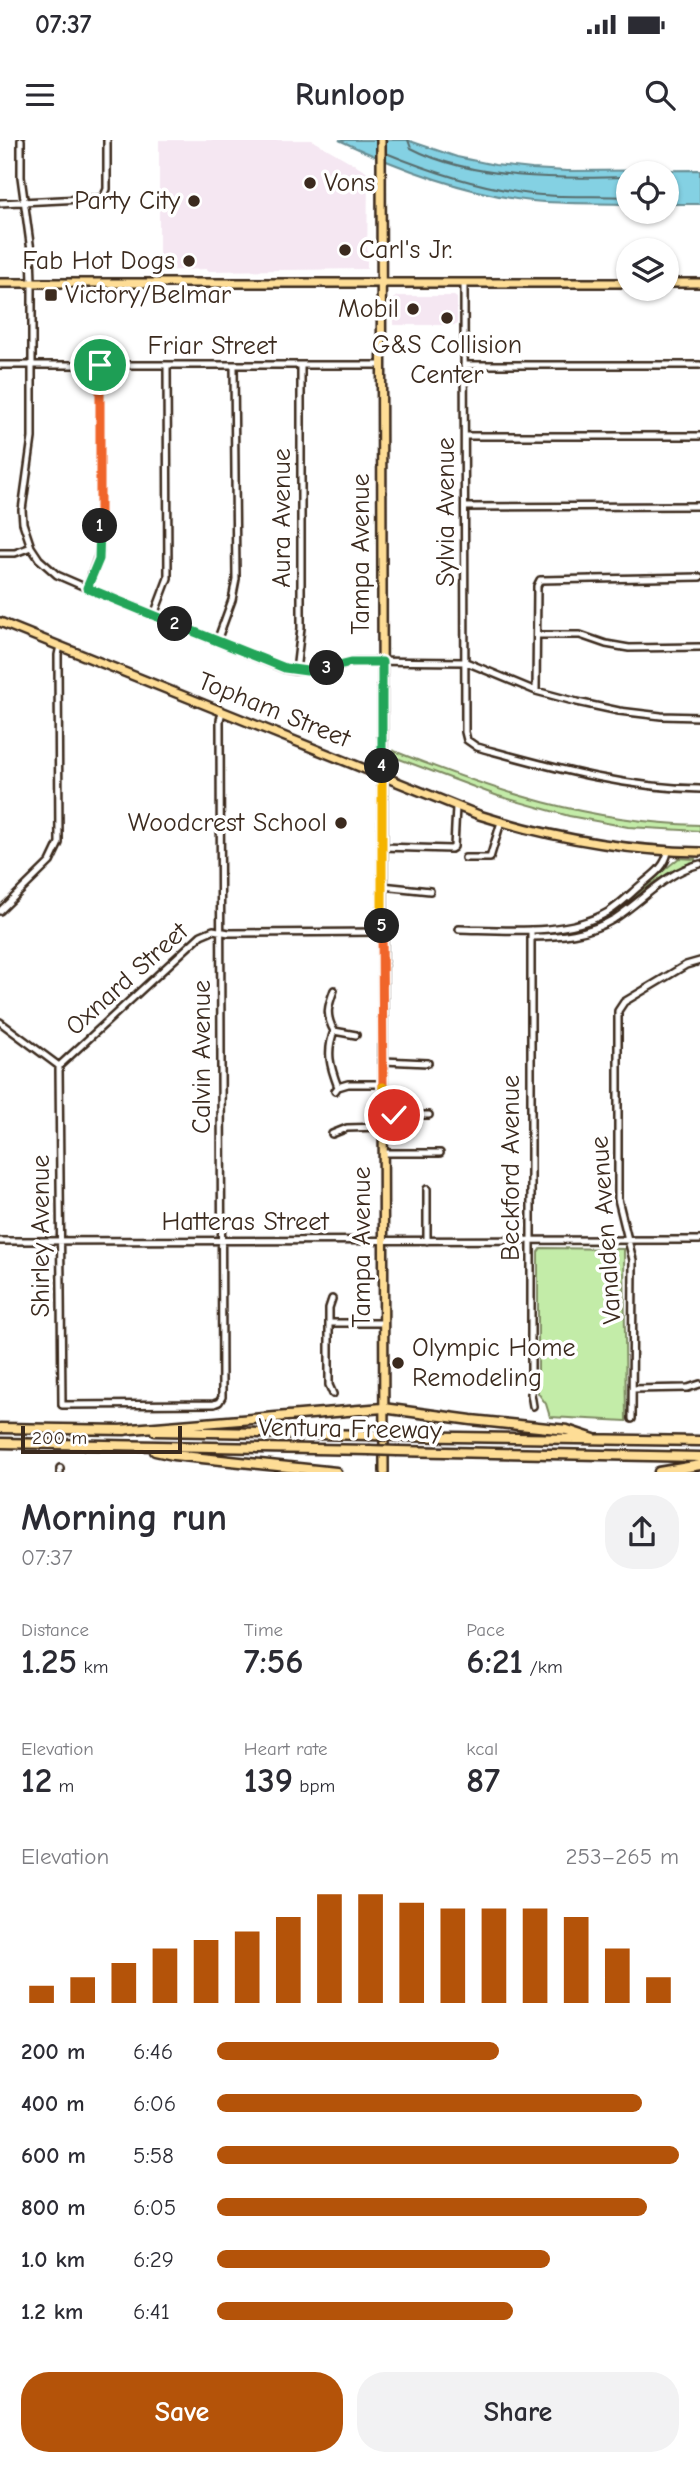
<!DOCTYPE html>
<html lang="en">
<head>
<meta charset="utf-8">
<style>
  body { margin:0; font-family:"Comic Neue",sans-serif; background:#f2f2f3; color:#2b2b33; height:100vh; display:flex; flex-direction:column; font-size:26px; white-space:nowrap }
  * { box-sizing:border-box; margin:0 }
  p { font-size:23px; color:#7c7c81 }
  .icon { flex:none; width:38px; height:38px; fill:none; stroke:currentColor; stroke-width:2; stroke-linecap:round; stroke-linejoin:round }
  .map { position:relative; height:1332px; overflow:hidden }
  .drawer { display:flex; flex-direction:column; background:#fff; flex:1 }
  .drawer>* { flex:none }
  .fabs { position:absolute; left:616px; top:21px; display:grid; gap:14px }
  .fabs a { display:grid; place-items:center; width:63px; height:63px; border-radius:50%; background:#fff; box-shadow:0 2px 5px #0004; font-size:35px }
  .scale { position:absolute; left:21px; bottom:18px; width:161px; box-sizing:border-box; padding-left:7px; border:4px solid #3b2a1e; border-top:0; font-size:19px; line-height:24px; white-space:nowrap; color:#3b2a1e; -webkit-text-stroke:5px #fff; paint-order:stroke }
  .pin { position:absolute; display:grid; place-items:center; width:60px; height:60px; color:#fff; margin:-30px; border:4px solid #fff; border-radius:50%; box-shadow:0 2px 7px #0007 }
  .km { position:absolute; width:35px; height:35px; margin:-18px; border-radius:50%; background:#222; color:#fff; font-size:19px; line-height:35px; text-align:center }
  .round { display:grid; place-items:center; flex:none; width:74px; height:74px; border-radius:28px; background:#f2f2f3 }
  .headline { display:flex; align-items:center; justify-content:space-between; height:119px; padding:0 21px }
  h1 { font-size:38px; font-weight:700; line-height:52px }
  .figures { display:grid; grid-template-columns:repeat(3,1fr); gap:10px; height:119px; padding:7px 21px }
  .figures div { display:grid; align-content:center }
  .figures b { font-size:35px; font-weight:700 }
  .figures small { font-size:19px; font-weight:400 }
  .figures p { font-size:19px }
  .chart { height:196px; padding:14px 21px }
  .chart p { display:flex; justify-content:space-between }
  .chart svg { width:100%; height:126px; margin-top:7px; stroke:#b45309; stroke-width:6 }
  .cta { display:flex; gap:14px; margin-top:auto; padding:14px 21px }
  .cta a { flex:1; height:80px; border-radius:28px; background:#b45309; color:#fff; font-size:28px; font-weight:700; line-height:80px; text-align:center }
  .cta a+a { background:#f2f2f3; color:#2b2b33 }
  ul { padding:0 21px; list-style:none; font-size:23px }
  li { display:grid; grid-template-columns:112px 84px 1fr; align-items:center; height:52px }
  li i { height:18px; border-radius:9px; background:#b45309 }
  .status { display:flex; justify-content:space-between; align-items:center; height:49px; padding:0 35px; background:#fff; direction:ltr }
  .status svg { height:19px; fill:currentColor }
  header { display:flex; justify-content:space-between; align-items:center; height:91px; padding:0 21px; background:#fff; font-size:32px; font-weight:700 }
  .map>svg:first-child { display:block }
</style>
</head>
<body>
<div class="status"><b>07:37</b><svg viewBox="0 0 49 12"><path d="M0 12V9h3v3zM5 12V6h3v6zM10 12V3h3v9zM15 12V0h3v12zM26 1h20v11H26zM47 4h2v5h-2z"/></svg></div>
<header><svg class="icon" aria-label="menu" viewBox="0 0 24 24"><path d="M4 6h16M4 12h16M4 18h16"/></svg>Runloop<svg class="icon" aria-label="search" viewBox="0 0 24 24"><circle cx="10" cy="10" r="6"/><path d="M15 15l6 6"/></svg></header>
<div class="map">
<svg width="700" height="1332" viewBox="0 0 700 1332">
  <rect width="100%" height="100%" fill="#fff"/>
  <filter id="ink" filterUnits="userSpaceOnUse"><feTurbulence type="fractalNoise" baseFrequency=".0143" numOctaves="2"/><feDisplacementMap in="SourceGraphic" scale="14" xChannelSelector="R" yChannelSelector="G"/><feConvolveMatrix kernelMatrix="1 2 1 2 8 2 1 2 1" color-interpolation-filters="sRGB"/></filter>
  <g filter="url(#ink)">
    <!-- built -->
    <path fill="#f5e7f2" d="M159 0H312L368 32 367 129 209 131 207 129 159 131Z
      M397 156H454L457 158V185H394L393 159Z"/>
    <!-- green -->
    <path fill="#c3eca8" stroke="#7f8b63" stroke-width="2" d="M394 611C498 652 587 682 700 685V691L628 687 569 676 498 656 394 617Z
      M679 718 695 719 696 721C683 729 667 733 653 743 616 770 591 798 541 794V790L588 783 632 756Z
      M541 1108 624 1109 626 1281 550 1277 546 1264 538 1253V1112Z"/>
    <!-- water -->
    <path fill="#84d1e3" stroke="#678e94" stroke-width="2" d="M339 0H407L457 17 495 25 532 29 567 31 700 30V64H667V33H628V64C596 63 564 64 532 61 467 54 398 28 339 0Z"/>
    <g fill="none" stroke-linecap="round" stroke-linejoin="round">
      <!-- shore -->
      <path stroke="#586d6d" stroke-width="2" d="M408 0 411 8C472 40 561 39 628 37
        M386 13C432 32 482 48 531 54 563 58 596 55 628 57"/>
      <!-- minor casing -->
      <g stroke="#3b2a1e" stroke-width="10">
        <path id="minor" d="M21 0V37L31 111 32 143V298L22 370 23 383 31 407 39 419 57 435 87 448 285 529 296 531 320 530 356 521 466 522 536 551 577 562 619 571 661 576 700 577
          M0 63 103 58 107 49V0
          M464 143 465 592 467 600 477 607C551 627 622 648 700 649
          M0 225H382
          M464 225H700
          M465 296H700
          M465 367 700 366
          M0 413H15L31 407
          M87 448 100 411V225
          M154 475 168 438 167 225
          M537 495H580L606 504 629 508 700 507
          M217 501 232 460 236 439 234 225
          M296 531 301 488V225
          M536 551 537 446 540 440 700 437
          M382 707 451 709 454 707 456 667
          M465 718H490L501 682
          M382 746 430 751
          M0 771 50 722 59 703 58 515 60 506
          M459 789C506 790 567 796 608 772 620 765 631 753 642 744 654 734 665 727 668 712
          M531 790V1254L533 1266
          M531 797C560 797 589 794 614 779 644 760 664 733 700 724
          M334 850C328 866 325 875 334 891 326 912 330 926 338 947
          M0 882 59 926
          M334 891 356 895
          M383 921 428 923
          M59 926 62 1265 214 1264 219 1262 222 1257 220 580 222 572
          M59 926 201 795 213 790 229 793 382 792
          M335 951 338 947 348 944H383
          M383 975H429
          M332 994 347 988 383 987
          M383 1013H440
          M427 1049V1101
          M0 1101 700 1100
          M332 1159 329 1168V1245L333 1254
          M329 1183H383
          M632 1249 688 1248 700 1244
          M632 1279 633 1120 618 1059V871L624 862 686 825 700 821
          M60 1328V1332"/>
      </g>
      <!-- major casing -->
      <g stroke="#3b2a1e" stroke-width="12">
        <path id="major" d="M381 0 384 1332
          M0 143H628
          M667 143H700
          M0 482 479 675C552 698 624 711 700 712"/>
      </g>
      <!-- highway casing -->
      <g stroke="#3b2a1e" stroke-width="13">
        <path id="highway" d="M0 1288 125 1290
          M120 1290 383 1268 471 1280 567 1290 594 1299
          M155 1291 369 1295
          M397 1296 700 1301
          M0 1303 369 1310
          M155 1311 173 1315 336 1332
          M397 1311 700 1317
          M659 1332 700 1325"/>
      </g>
      <!-- minor -->
      <use href="#minor" stroke="#fff" stroke-width="5"/>
      <!-- major -->
      <use href="#major" stroke="#fedd96" stroke-width="7"/>
      <!-- highway -->
      <use href="#highway" stroke="#fedd96" stroke-width="8"/>
      <!-- highway-bridge casing -->
      <g stroke="#3b2a1e" stroke-width="13" stroke-linecap="butt">
        <path id="highway-bridge" d="M369 1295 397 1296
          M369 1310 397 1311"/>
      </g>
      <!-- highway-bridge -->
      <use href="#highway-bridge" stroke="#fedd96" stroke-width="8"/>
    </g>
  </g>
  <g fill="none" stroke-linecap="round" stroke-linejoin="round" filter="url(#ink)">
    <!-- split-1 casing -->
    <g stroke="#fff" stroke-width="14">
      <path id="split-1" d="M100 225V386"/>
    </g>
    <!-- split-2 casing -->
    <g stroke="#fff" stroke-width="14">
      <path id="split-2" d="M100 386 99 419 87 448 175 484"/>
    </g>
    <!-- split-3 casing -->
    <g stroke="#fff" stroke-width="14">
      <path id="split-3" d="M175 484 285 528 307 531 327 528"/>
    </g>
    <!-- split-4 casing -->
    <g stroke="#fff" stroke-width="14">
      <path id="split-4" d="M327 528 351 522H382V626"/>
    </g>
    <!-- split-5 casing -->
    <g stroke="#fff" stroke-width="14">
      <path id="split-5" d="M382 786V626"/>
    </g>
    <!-- split-6 casing -->
    <g stroke="#fff" stroke-width="14">
      <path id="split-6" d="M382 786 383 947"/>
    </g>
    <!-- split-7 casing -->
    <g stroke="#fff" stroke-width="14">
      <path id="split-7" d="M383 947V975H394"/>
    </g>
    <!-- split-1 -->
    <use href="#split-1" stroke="#f0652b" stroke-width="9"/>
    <!-- split-2 -->
    <use href="#split-2" stroke="#22a559" stroke-width="9"/>
    <!-- split-3 -->
    <use href="#split-3" stroke="#22a559" stroke-width="9"/>
    <!-- split-4 -->
    <use href="#split-4" stroke="#22a559" stroke-width="9"/>
    <!-- split-5 -->
    <use href="#split-5" stroke="#f5b400" stroke-width="9"/>
    <!-- split-6 -->
    <use href="#split-6" stroke="#f0652b" stroke-width="9"/>
    <!-- split-7 -->
    <use href="#split-7" stroke="#f5b400" stroke-width="9"/>
  </g>
  <!-- markers -->
  <g fill="#3b2a1e" stroke="#fff" stroke-width="2.5">
    <circle cx="310" cy="43" r="7"/>
    <circle cx="194" cy="61" r="7"/>
    <circle cx="345" cy="110" r="7"/>
    <circle cx="189" cy="121" r="7"/>
    <rect x="44" y="148" width="14" height="14" rx="3.5"/>
    <circle cx="413" cy="169" r="7"/>
    <circle cx="447" cy="178" r="7"/>
    <circle cx="341" cy="683" r="7"/>
    <circle cx="398" cy="1223" r="7"/>
  </g>
  <g text-anchor="middle" dominant-baseline="central" stroke-width="7" stroke-linejoin="round" paint-order="stroke">
    <!-- poi labels -->
    <g font-size="26" fill="#3b2a1e" stroke="#fff" text-anchor="start">
      <text x="324" y="43">Vons</text>
      <text x="180" y="61" text-anchor="end">Party City</text>
      <text x="359" y="110">Carl's Jr.</text>
      <text x="175" y="121" text-anchor="end">Fab Hot Dogs</text>
      <text x="65" y="155">Victory/Belmar</text>
      <text x="399" y="169" text-anchor="end">Mobil</text>
      <text x="447" y="205" text-anchor="middle">G&amp;S Collision<tspan x="447" dy="30">Center</tspan></text>
      <text x="327" y="683" text-anchor="end">Woodcrest School</text>
      <text x="412" y="1208">Olympic Home<tspan x="412" dy="30">Remodeling</tspan></text>
    </g>
    <!-- street labels -->
    <g font-size="26" fill="#3b2a1e" stroke="#fff">
      <text x="212" y="206">Friar Street</text>
      <text transform="translate(446 372) rotate(-90)">Sylvia Avenue</text>
      <text transform="translate(282 378) rotate(-90)">Aura Avenue</text>
      <text transform="translate(361 414) rotate(-90)">Tampa Avenue</text>
      <text transform="translate(274 570) rotate(22)">Topham Street</text>
      <text transform="translate(127 839) rotate(-42)">Oxnard Street</text>
      <text transform="translate(202 917) rotate(-90)">Calvin Avenue</text>
      <text transform="translate(511 1028) rotate(-90)">Beckford Avenue</text>
      <text x="245" y="1082">Hatteras Street</text>
      <text transform="translate(606 1090) rotate(-94)">Vanalden Avenue</text>
      <text transform="translate(41 1096) rotate(-90)">Shirley Avenue</text>
      <text transform="translate(362 1107) rotate(-90)">Tampa Avenue</text>
      <text transform="translate(350 1289) rotate(1)">Ventura Freeway</text>
    </g>
  </g>
</svg>
<div class="fabs">
<a><svg class="icon" aria-label="locate" viewBox="0 0 24 24"><circle cx="12" cy="12" r="6"/><path d="M12 2v4M12 18v4M2 12h4M18 12h4"/></svg></a>
<a><svg class="icon" aria-label="layers" viewBox="0 0 24 24"><path d="M12 4l9 5-9 5-9-5zM3 14l9 5 9-5"/></svg></a>
</div>
<div class="scale">200 m</div>
<div class="pin" style="left:100px;top:225px;background:#1e9e55"><svg class="icon" aria-label="arrive" viewBox="0 0 24 24"><path d="M6 21V4h12l-3 4 3 4H6"/></svg></div>
<div class="pin" style="left:394px;top:975px;background:#d93025"><svg class="icon" aria-label="check" viewBox="0 0 24 24"><path d="M5 12l5 5 9-10"/></svg></div>
<b class="km" style="left:100px;top:386px">1</b>
<b class="km" style="left:175px;top:484px">2</b>
<b class="km" style="left:327px;top:528px">3</b>
<b class="km" style="left:382px;top:626px">4</b>
<b class="km" style="left:382px;top:786px">5</b>
</div>
<section class="drawer">
<div class="headline"><div><h1>Morning run</h1><p>07:37</p></div><a class="round"><svg class="icon" aria-label="share" viewBox="0 0 24 24"><path d="M12 15V3M7 8l5-5 5 5M5 13v7h14v-7"/></svg></a></div>
<div class="figures">
<div><p>Distance</p><b>1.25<small> km</small></b></div>
<div><p>Time</p><b>7:56</b></div>
<div><p>Pace</p><b>6:21<small> /km</small></b></div>
</div>
<div class="figures">
<div><p>Elevation</p><b>12<small> m</small></b></div>
<div><p>Heart rate</p><b>139<small> bpm</small></b></div>
<div><p>kcal</p><b>87</b></div>
</div>
<div class="chart"><p><span>Elevation</span>253–265 m</p>
<svg viewBox="0 0 160 44" preserveAspectRatio="none"><path d="M5 44V38M15 44V35M25 44V30M35 44V25M45 44V22M55 44V19M65 44V14M75 44V6M85 44V6M95 44V9M105 44V11M115 44V11M125 44V11M135 44V14M145 44V25M155 44V35"/></svg>
</div>
<ul>
<li><b>200 m</b>6:46<i style="width:61%"></i></li>
<li><b>400 m</b>6:06<i style="width:92%"></i></li>
<li><b>600 m</b>5:58<i style="width:100%"></i></li>
<li><b>800 m</b>6:05<i style="width:93%"></i></li>
<li><b>1.0 km</b>6:29<i style="width:72%"></i></li>
<li><b>1.2 km</b>6:41<i style="width:64%"></i></li>
</ul>
<div class="cta"><a>Save</a><a>Share</a></div>
</section>
</body>
</html>
